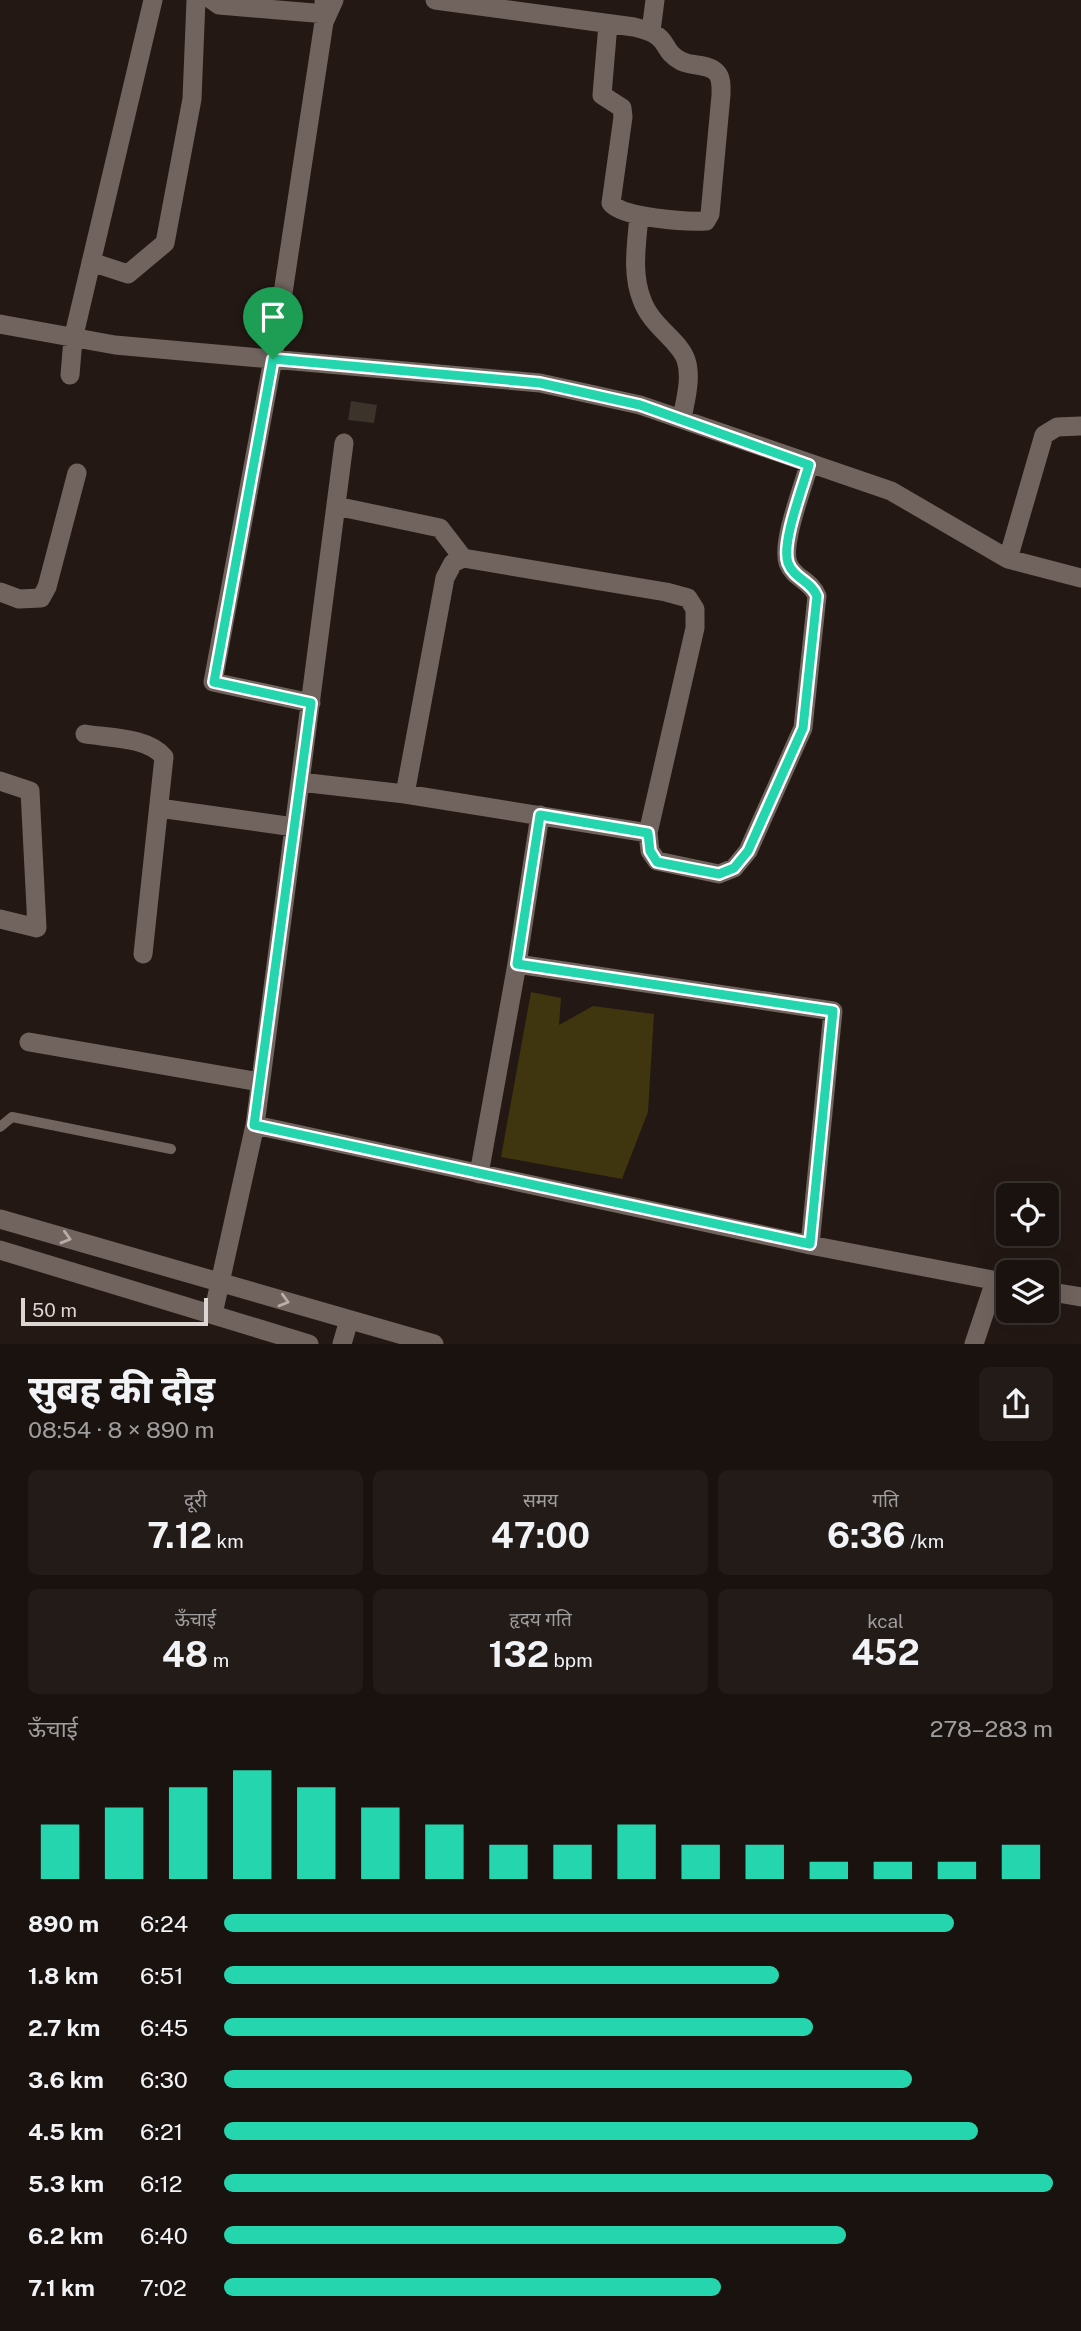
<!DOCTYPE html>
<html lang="hi">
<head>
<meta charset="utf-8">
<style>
  body { margin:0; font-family:"Public Sans","Noto Sans Devanagari",sans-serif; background:#231b18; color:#f1f3f6; height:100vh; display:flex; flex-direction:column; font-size:26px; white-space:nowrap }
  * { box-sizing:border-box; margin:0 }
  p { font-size:23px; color:#9f9e9e }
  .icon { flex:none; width:38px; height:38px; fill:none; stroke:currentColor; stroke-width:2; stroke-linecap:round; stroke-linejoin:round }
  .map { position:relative; height:1344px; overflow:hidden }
  .sheet { display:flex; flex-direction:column; background:#1a120f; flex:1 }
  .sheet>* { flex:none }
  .fabs { position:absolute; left:996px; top:1183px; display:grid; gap:14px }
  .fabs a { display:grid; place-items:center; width:63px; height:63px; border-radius:10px; background:#1a120f; box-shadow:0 7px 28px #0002,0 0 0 2px #38322f; font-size:35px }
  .scale { position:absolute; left:21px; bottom:18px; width:187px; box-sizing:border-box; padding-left:7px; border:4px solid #ddd5d2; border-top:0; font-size:19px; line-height:24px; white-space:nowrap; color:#ddd5d2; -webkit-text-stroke:5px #231814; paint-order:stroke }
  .pin { position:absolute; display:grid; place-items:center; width:60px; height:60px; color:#fff; margin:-72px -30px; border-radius:50% 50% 50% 0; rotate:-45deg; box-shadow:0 0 7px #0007 }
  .pin .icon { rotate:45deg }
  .round { display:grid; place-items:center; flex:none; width:74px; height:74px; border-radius:10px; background:#231b18 }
  .headline { display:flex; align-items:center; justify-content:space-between; height:119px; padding:0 28px }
  h1 { font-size:38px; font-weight:700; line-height:52px }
  .metrics { display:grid; grid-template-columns:repeat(3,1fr); gap:10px; height:119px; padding:7px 28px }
  .metrics div { display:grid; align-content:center; border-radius:10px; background:#231b18; text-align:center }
  .metrics b { font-size:35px; font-weight:700 }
  .metrics small { font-size:19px; font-weight:400 }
  .metrics p { font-size:19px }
  .chart { height:196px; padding:14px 28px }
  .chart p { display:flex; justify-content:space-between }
  .chart svg { width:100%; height:126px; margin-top:7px; stroke:#25d5ae; stroke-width:6 }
  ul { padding:0 28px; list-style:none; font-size:23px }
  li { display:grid; grid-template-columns:112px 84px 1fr; align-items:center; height:52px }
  li i { height:18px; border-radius:9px; background:#25d5ae }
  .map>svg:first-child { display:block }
</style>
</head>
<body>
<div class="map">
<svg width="1081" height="1344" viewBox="0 0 1081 1344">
  <rect width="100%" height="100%" fill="#231814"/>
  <!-- green -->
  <path fill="#3f350e" d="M531 992 561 998 559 1025 593 1006 654 1014 648 1112 622 1179 501 1157Z"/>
  <!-- building -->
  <path fill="#3c332a" d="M351 401 377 405 374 423 348 420Z"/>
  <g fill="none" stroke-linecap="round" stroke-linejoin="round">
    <!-- service -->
    <path stroke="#71635e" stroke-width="10" d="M0 1127 12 1117 171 1149"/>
    <!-- minor -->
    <path stroke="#71635e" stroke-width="19" d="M212 0 219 5 326 14 324 2
      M435 0 634 27C674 36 658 49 681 61 692 67 709 63 717 73 722 79 721 87 721 95L710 214 706 221C686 222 623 218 611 203L623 117 622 108 602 95 608 24
      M651 31 655 0
      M639 215C637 243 631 273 642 300 651 326 680 341 686 360 692 378 685 401 682 419
      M91 262 128 274 165 243 192 99 196 0
      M0 324 115 345 540 383 640 405 891 491 1008 559 1081 578
      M70 375 73 339 153 0
      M336 506 440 528 463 558
      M1008 559 1044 435 1057 427 1081 426
      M0 592 19 599 41 598 47 587 77 473
      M311 703 213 682 273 359 324 22 334 0
      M85 734C109 738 148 737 164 757L143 954
      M0 781 30 791 37 928 0 919
      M300 782 344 443
      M405 794 445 578 453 563 463 558 666 592 688 598 695 609V628L648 833 650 851 657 861 719 874 734 868 748 851 803 728 817 596C811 580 794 579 788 563 781 543 803 487 809 465
      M159 808 294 827
      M517 964 833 1011 810 1245
      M29 1042 260 1082
      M255 1125 810 1245 1008 1283
      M479 1174 517 964 540 815
      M1046 1291 1081 1297
      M213 1314 255 1125 300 782 405 794 648 833
      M342 1344 349 1320
      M974 1344 995 1281"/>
    <!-- tertiary -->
    <path stroke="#71635e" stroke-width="19" d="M0 1219 434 1344
      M0 1250 309 1344"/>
  </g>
  <!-- one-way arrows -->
  <defs><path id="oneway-chevron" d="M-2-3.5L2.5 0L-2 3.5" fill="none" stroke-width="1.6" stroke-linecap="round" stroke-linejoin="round" transform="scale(1.75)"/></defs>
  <g stroke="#b7ada9">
    <use href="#oneway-chevron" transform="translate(66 1238) rotate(16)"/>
    <use href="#oneway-chevron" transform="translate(284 1301) rotate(16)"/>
  </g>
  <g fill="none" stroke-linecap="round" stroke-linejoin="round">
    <!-- route casing -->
    <g stroke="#fff" stroke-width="14">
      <path id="route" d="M273 359 540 383 640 405 809 465C803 487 781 543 788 563 794 579 811 581 817 596L803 728 748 851 734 868 719 874 657 862 650 851 648 833 540 815 517 964 833 1011 810 1244 254 1125 311 703 214 682Z"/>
    </g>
    <!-- route -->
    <use href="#route" stroke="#25d5ae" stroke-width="9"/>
  </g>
</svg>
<div class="fabs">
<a><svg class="icon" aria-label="locate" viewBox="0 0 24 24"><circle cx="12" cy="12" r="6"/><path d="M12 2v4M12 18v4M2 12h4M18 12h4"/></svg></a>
<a><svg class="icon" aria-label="layers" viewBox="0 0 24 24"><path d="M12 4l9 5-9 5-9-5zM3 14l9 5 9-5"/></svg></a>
</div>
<div class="scale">50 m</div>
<div class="pin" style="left:273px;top:359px;background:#1e9e55"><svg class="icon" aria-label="arrive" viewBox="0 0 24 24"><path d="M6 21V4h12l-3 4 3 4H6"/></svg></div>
</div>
<section class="sheet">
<div class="headline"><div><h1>सुबह की दौड़</h1><p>08:54 · 8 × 890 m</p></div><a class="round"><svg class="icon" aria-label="share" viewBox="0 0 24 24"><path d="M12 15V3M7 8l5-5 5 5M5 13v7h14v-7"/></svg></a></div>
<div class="metrics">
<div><p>दूरी</p><b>7.12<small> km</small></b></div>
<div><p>समय</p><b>47:00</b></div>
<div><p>गति</p><b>6:36<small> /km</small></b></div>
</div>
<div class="metrics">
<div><p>ऊँचाई</p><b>48<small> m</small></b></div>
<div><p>हृदय गति</p><b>132<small> bpm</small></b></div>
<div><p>kcal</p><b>452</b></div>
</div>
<div class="chart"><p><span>ऊँचाई</span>278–283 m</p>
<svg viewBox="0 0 160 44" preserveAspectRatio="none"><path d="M5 44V25M15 44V19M25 44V12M35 44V6M45 44V12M55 44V19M65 44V25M75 44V32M85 44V32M95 44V25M105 44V32M115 44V32M125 44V38M135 44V38M145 44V38M155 44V32"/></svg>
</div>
<ul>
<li><b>890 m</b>6:24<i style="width:88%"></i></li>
<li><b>1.8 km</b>6:51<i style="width:67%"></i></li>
<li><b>2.7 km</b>6:45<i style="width:71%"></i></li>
<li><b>3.6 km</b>6:30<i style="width:83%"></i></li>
<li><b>4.5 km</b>6:21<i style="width:91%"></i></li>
<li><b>5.3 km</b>6:12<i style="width:100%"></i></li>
<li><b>6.2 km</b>6:40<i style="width:75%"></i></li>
<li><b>7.1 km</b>7:02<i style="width:60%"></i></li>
</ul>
</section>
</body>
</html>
